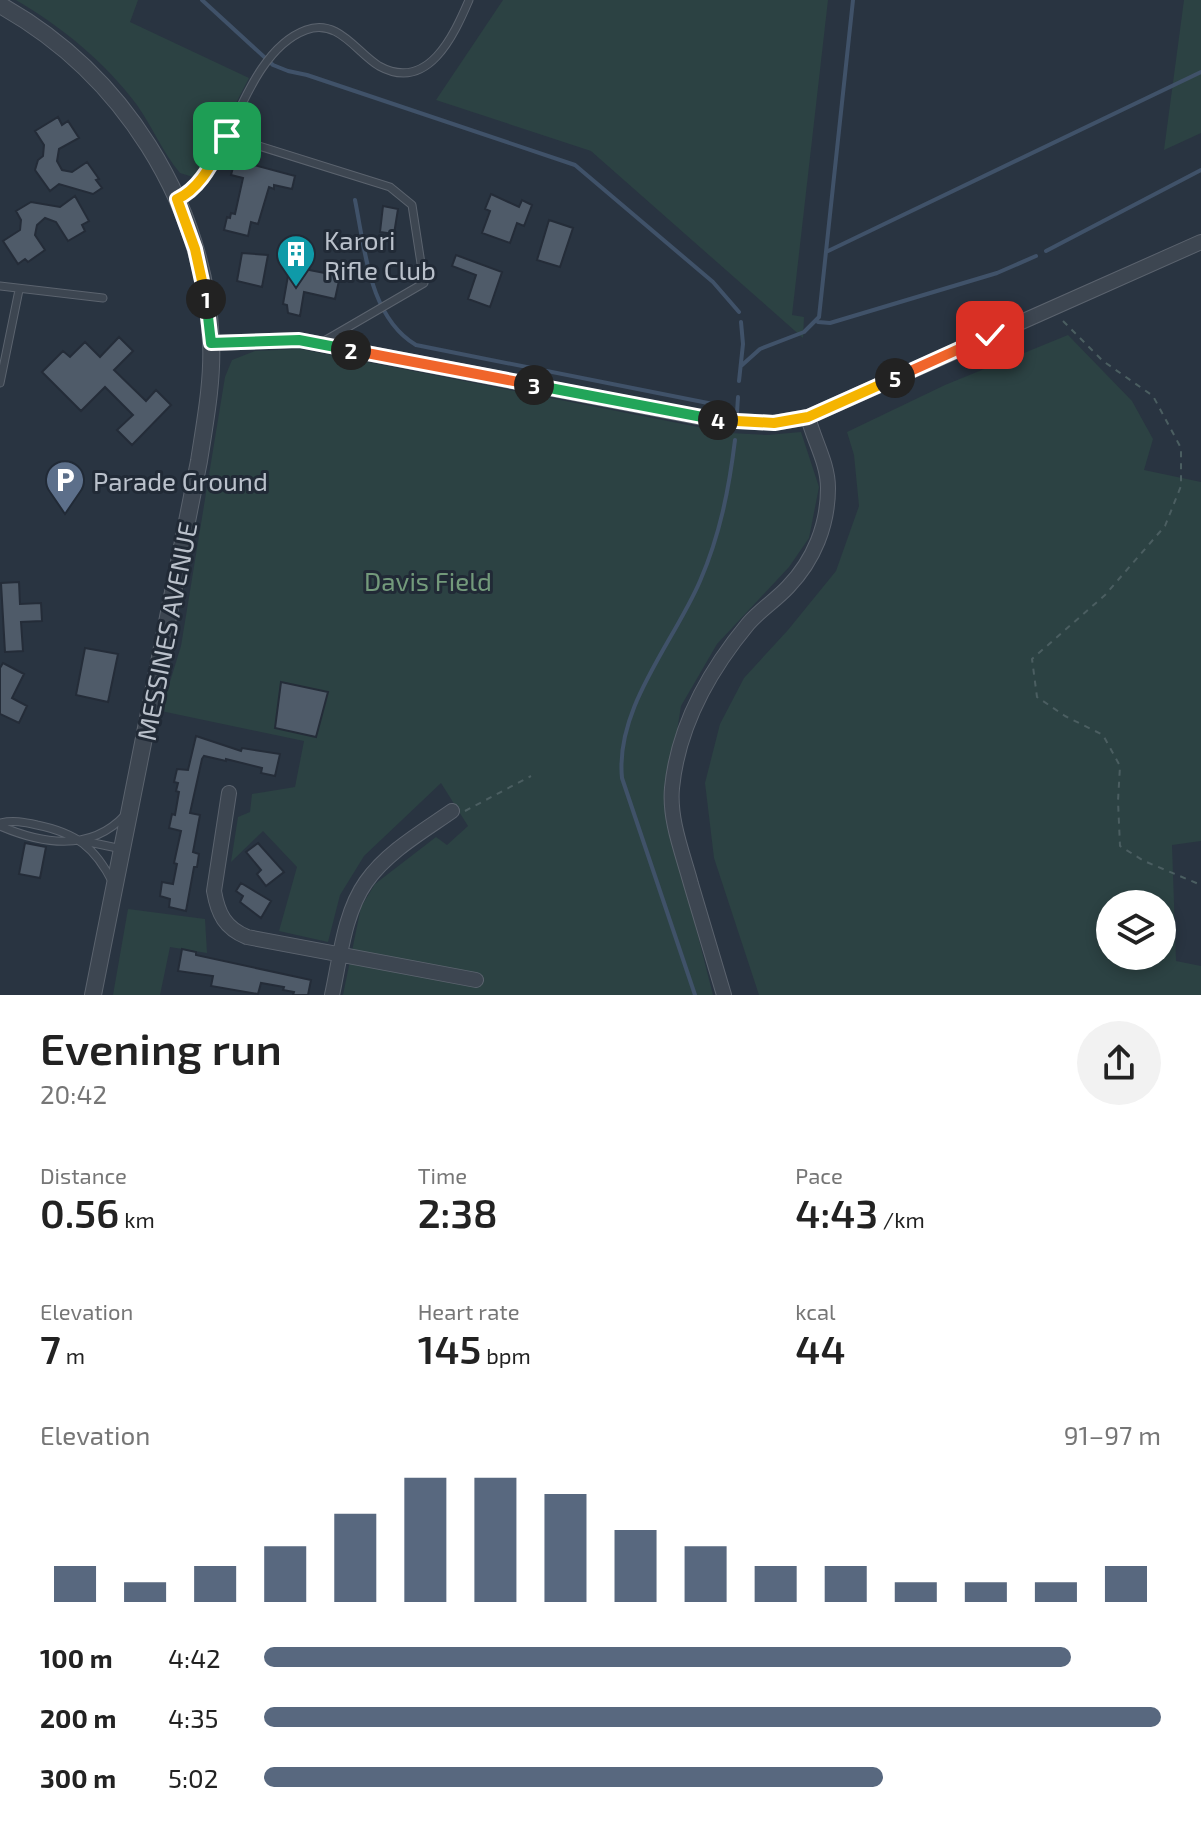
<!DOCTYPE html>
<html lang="en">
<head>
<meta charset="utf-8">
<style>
  body { margin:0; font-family:"Exo 2",sans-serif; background:#f2f2f2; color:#222; height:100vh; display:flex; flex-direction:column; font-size:30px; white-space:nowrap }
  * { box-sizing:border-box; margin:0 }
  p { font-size:26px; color:#767676 }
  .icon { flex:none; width:44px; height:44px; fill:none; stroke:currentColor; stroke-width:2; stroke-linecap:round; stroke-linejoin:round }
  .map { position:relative; height:995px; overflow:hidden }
  .drawer { display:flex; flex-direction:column; background:#fff; flex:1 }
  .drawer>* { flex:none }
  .tools { position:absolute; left:1096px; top:890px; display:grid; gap:16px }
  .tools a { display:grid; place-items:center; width:80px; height:80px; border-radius:50%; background:#fff; box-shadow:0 4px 12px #0003; font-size:40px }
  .pin { position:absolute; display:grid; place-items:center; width:68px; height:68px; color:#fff; margin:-34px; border-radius:16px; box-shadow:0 4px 12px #0006 }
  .km { position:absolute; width:40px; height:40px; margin:-20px; border-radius:50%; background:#222; color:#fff; font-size:22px; line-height:40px; text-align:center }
  .round { display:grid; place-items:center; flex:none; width:84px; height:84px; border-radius:42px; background:#f2f2f2 }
  .overview { display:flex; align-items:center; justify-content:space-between; height:136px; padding:0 40px }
  h1 { font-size:44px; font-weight:600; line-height:60px }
  .metrics { display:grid; grid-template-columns:repeat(3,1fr); gap:12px; height:136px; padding:8px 40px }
  .metrics div { display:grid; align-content:center }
  .metrics b { font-size:40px; font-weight:600 }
  .metrics small { font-size:22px; font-weight:400 }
  .metrics p { font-size:22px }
  .chart { height:224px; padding:16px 40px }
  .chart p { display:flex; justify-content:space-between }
  .chart svg { width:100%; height:144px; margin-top:8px; stroke:#58687f; stroke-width:6 }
  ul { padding:0 40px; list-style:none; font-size:26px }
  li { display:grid; grid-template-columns:128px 96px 1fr; align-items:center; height:60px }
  li i { height:20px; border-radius:10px; background:#58687f }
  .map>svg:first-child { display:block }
</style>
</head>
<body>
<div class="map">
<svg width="1201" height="995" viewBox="0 0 1201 995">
  <rect width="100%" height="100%" fill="#293441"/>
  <!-- green -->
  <path fill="#2c4243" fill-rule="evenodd" d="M16 0H138L130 22 249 78 198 176 193 180V177L180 173C163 153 152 126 137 105 105 62 62 27 16 0Z
    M503 0H828L792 315 804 317 803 338 591 151 436 100Z
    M1184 0H1201V133L1164 150Z
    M1068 335 1132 401 1153 439 1144 470 1201 482V841L1172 845 1176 961 1201 966V995H759L714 858 705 783 720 724 744 678 788 630 836 571 859 506 854 455 847 432 945 385ZM1110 904H1162V956H1110Z
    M300 349 729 433 767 435 801 432 819 487 809 538 789 567 717 644 681 706 665 806 713 995H343L361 907 375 884 436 837 447 845 468 826 441 783 364 856 340 895 328 942 279 931 297 867 263 831 231 862 238 817 250 812 252 794 295 787 304 741 161 711 181 646 225 377 232 360 255 351Z
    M128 909 205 919 207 953 170 947 160 995H113Z"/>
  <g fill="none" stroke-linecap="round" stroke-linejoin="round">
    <!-- stream -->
    <path stroke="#405269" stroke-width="4" d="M202 0 273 65 288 71 307 75 575 165 713 282 739 312
      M355 200C365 249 369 317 416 345L718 405
      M1046 251 1201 170
      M826 252 1201 72
      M818 322 830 323 997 273 1036 256
      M741 366 760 349 804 332 819 317 853 0
      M739 381 743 344 741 322
      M737 413 738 397
      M695 995 622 778C615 708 674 642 700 581 720 535 729 489 735 440"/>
  </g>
  <!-- building -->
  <path fill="#4f5b69" stroke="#242c38" stroke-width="2" d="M58 117 62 125 68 121 79 138 59 149 57 161 62 170 72 172 87 162 99 179 96 180 102 188 93 194 59 184 50 191 35 170 38 160 43 156 44 145 35 131Z
    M235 160 295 176 292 189 274 185V189L269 187 258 224 251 222 248 236 224 230 227 217 230 218 231 213 235 214 243 178 231 175Z
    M491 194 519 207 522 200 532 205 524 226 517 223 510 243 482 233 490 211 485 209Z
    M75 196 89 221 82 225 85 231 68 241 56 222 45 218 37 225 35 235 45 250 28 262 25 259 18 264 3 241 20 230 21 220 16 211 31 202 60 207Z
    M383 206 398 209 394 234 380 232Z
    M549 220 573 228 560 267 537 260Z
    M242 253 268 255 262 287 237 281Z
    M456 255 502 272 490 307 468 299 476 275 452 266Z
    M298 263 310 265 309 270 340 276 335 299 304 292 300 316 288 313 287 305 283 304 289 270 296 272Z
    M119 337 133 351 114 370 146 401 156 390 171 405 132 445 117 430 133 415 105 387 81 411 42 372 63 351 70 357 85 342 100 357Z
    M19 582 20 604 41 603 42 621 21 622 23 651 5 652 1 583Z
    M85 648 118 654 108 702 76 695Z
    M3 663 24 674 12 698 27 706 19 723 0 714V668Z
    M281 682 328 692 316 737 275 728Z
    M196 736 241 751 242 748 280 754 275 776 261 773 262 768 226 759V761L204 756 202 759 190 813 200 815 193 852 199 854 197 867H194L186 911 169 907 170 899 160 896 162 882 173 884 177 864 174 863 181 831 169 828 172 814 175 815 179 792 176 791 178 783 174 782 177 769 188 770Z
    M25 843 46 847 40 878 19 874Z
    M258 843 284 872 266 886 257 874 261 870 246 852Z
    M241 883 271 901 261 918 240 902 243 896 236 891Z
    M182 949 196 952V955L311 980 308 995H293L294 992 283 990 284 987 261 983 258 994 211 986 213 976 178 971Z"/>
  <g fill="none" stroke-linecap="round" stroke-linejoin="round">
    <!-- service casing -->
    <g stroke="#5b636e" stroke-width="9">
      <path id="service" d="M227 136C244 100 265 45 306 30 338 18 356 52 379 66 428 93 454 35 469 0
        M177 199C202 188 214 158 227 136L390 187 412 205 424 283 319 344
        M0 286 103 298
        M0 383 19 290
        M0 823C13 820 24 822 37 825 76 833 95 847 113 883
        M0 826C42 844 91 852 125 815
        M84 841 122 849"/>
    </g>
    <!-- minor casing -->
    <g stroke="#5b636e" stroke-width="16">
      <path id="minor" d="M211 343 299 340 708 419 774 423 808 417 1201 242
        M229 793 214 891C218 914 225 928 247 937L476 980
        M332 995C340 959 344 913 366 882 387 852 422 832 452 811
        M724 995C713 958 702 921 691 884 683 854 669 820 672 788 678 727 709 671 748 624 760 610 776 600 788 587 814 560 828 525 828 488 828 463 814 441 808 417"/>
    </g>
    <!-- tertiary casing -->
    <g stroke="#5b636e" stroke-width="18">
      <path id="tertiary" d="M0 5C122 73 204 201 211 341 213 381 205 422 199 461L93 995"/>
    </g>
    <!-- path -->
    <path stroke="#4b5e61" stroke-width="2" stroke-dasharray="6 6" stroke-linecap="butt" d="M1063 321 1103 361 1153 396 1181 448V486L1165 526 1105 595 1032 659 1037 697 1065 716 1103 735 1120 766 1118 801 1120 846 1144 861 1201 885
      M465 811 531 776"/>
    <!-- service -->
    <use href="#service" stroke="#3d4651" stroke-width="7"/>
    <!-- minor -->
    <use href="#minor" stroke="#3d4651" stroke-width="14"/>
    <!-- tertiary -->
    <use href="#tertiary" stroke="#3d4651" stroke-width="16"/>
  </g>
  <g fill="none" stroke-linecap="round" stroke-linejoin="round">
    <!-- split-1 casing -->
    <g stroke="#fff" stroke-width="16">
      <path id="split-1" d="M206 299 195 249 177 199C202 188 214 158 227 136"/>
    </g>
    <!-- split-2 casing -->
    <g stroke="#fff" stroke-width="16">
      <path id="split-2" d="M206 299 211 343 299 340 351 350"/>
    </g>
    <!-- split-3 casing -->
    <g stroke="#fff" stroke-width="16">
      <path id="split-3" d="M351 350 534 385"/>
    </g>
    <!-- split-4 casing -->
    <g stroke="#fff" stroke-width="16">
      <path id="split-4" d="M534 385 718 420"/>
    </g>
    <!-- split-5 casing -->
    <g stroke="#fff" stroke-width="16">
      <path id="split-5" d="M718 420 774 423 808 417 895 378"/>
    </g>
    <!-- split-6 casing -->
    <g stroke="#fff" stroke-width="16">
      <path id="split-6" d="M895 378 990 335"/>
    </g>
    <!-- split-1 -->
    <use href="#split-1" stroke="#f5b400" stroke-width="10"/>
    <!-- split-2 -->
    <use href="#split-2" stroke="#22a559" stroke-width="10"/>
    <!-- split-3 -->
    <use href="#split-3" stroke="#f0652b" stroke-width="10"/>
    <!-- split-4 -->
    <use href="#split-4" stroke="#22a559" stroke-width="10"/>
    <!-- split-5 -->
    <use href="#split-5" stroke="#f5b400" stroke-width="10"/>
    <!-- split-6 -->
    <use href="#split-6" stroke="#f0652b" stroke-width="10"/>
  </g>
  <!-- icons -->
  <defs>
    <g id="building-pin" transform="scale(2)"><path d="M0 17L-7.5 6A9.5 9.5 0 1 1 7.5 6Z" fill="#0f9aa8" stroke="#212a36"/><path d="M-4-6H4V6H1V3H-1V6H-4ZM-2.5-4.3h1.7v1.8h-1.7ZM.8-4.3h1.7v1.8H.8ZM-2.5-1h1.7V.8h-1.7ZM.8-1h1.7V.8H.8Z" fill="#fff"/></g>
    <g id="parking-pin" transform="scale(2)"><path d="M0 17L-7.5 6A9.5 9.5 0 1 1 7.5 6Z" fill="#5c6f8a" stroke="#212a36"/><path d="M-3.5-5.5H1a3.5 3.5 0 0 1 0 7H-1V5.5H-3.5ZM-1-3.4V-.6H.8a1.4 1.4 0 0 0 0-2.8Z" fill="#fff"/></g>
  </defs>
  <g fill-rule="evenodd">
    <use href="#building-pin" x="296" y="254"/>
    <use href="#parking-pin" x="65" y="480"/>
  </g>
  <g text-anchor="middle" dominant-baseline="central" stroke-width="6" stroke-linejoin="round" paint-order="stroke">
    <!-- poi labels -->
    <g font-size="26" fill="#bac1cb" stroke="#212a36" text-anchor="start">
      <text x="324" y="239">Karori<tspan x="324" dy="30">Rifle Club</tspan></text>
      <text x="93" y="480">Parade Ground</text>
    </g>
    <!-- park labels -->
    <g font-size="26" fill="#739a7b" stroke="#212a36">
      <text x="428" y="580">Davis Field</text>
    </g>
    <!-- street labels -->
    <g font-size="26" fill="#bac1cb" stroke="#212a36">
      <text transform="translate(166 631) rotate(-79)">MESSINES AVENUE</text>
    </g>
  </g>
</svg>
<div class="tools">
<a><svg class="icon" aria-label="layers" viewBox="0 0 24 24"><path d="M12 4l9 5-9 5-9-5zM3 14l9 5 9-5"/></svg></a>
</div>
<div class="pin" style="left:227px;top:136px;background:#1e9e55"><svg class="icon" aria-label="arrive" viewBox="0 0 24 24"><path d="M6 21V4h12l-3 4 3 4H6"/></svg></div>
<div class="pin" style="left:990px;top:335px;background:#d93025"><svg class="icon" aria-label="check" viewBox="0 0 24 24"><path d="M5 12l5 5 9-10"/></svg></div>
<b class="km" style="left:206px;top:299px">1</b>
<b class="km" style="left:351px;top:350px">2</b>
<b class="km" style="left:534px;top:385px">3</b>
<b class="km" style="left:718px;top:420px">4</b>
<b class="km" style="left:895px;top:378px">5</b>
</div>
<section class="drawer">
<div class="overview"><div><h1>Evening run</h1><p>20:42</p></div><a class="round"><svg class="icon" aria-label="share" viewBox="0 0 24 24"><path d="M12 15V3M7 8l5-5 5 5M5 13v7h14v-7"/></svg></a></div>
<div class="metrics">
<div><p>Distance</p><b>0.56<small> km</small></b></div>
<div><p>Time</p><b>2:38</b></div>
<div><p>Pace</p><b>4:43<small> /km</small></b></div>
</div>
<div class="metrics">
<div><p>Elevation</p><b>7<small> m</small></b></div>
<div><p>Heart rate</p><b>145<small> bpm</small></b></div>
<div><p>kcal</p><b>44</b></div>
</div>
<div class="chart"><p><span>Elevation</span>91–97 m</p>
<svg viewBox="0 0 160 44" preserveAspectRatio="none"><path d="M5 44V33M15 44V38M25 44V33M35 44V27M45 44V17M55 44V6M65 44V6M75 44V11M85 44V22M95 44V27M105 44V33M115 44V33M125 44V38M135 44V38M145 44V38M155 44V33"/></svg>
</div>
<ul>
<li><b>100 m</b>4:42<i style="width:90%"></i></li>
<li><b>200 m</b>4:35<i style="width:100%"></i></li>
<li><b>300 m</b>5:02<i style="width:69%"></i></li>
</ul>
</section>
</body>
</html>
